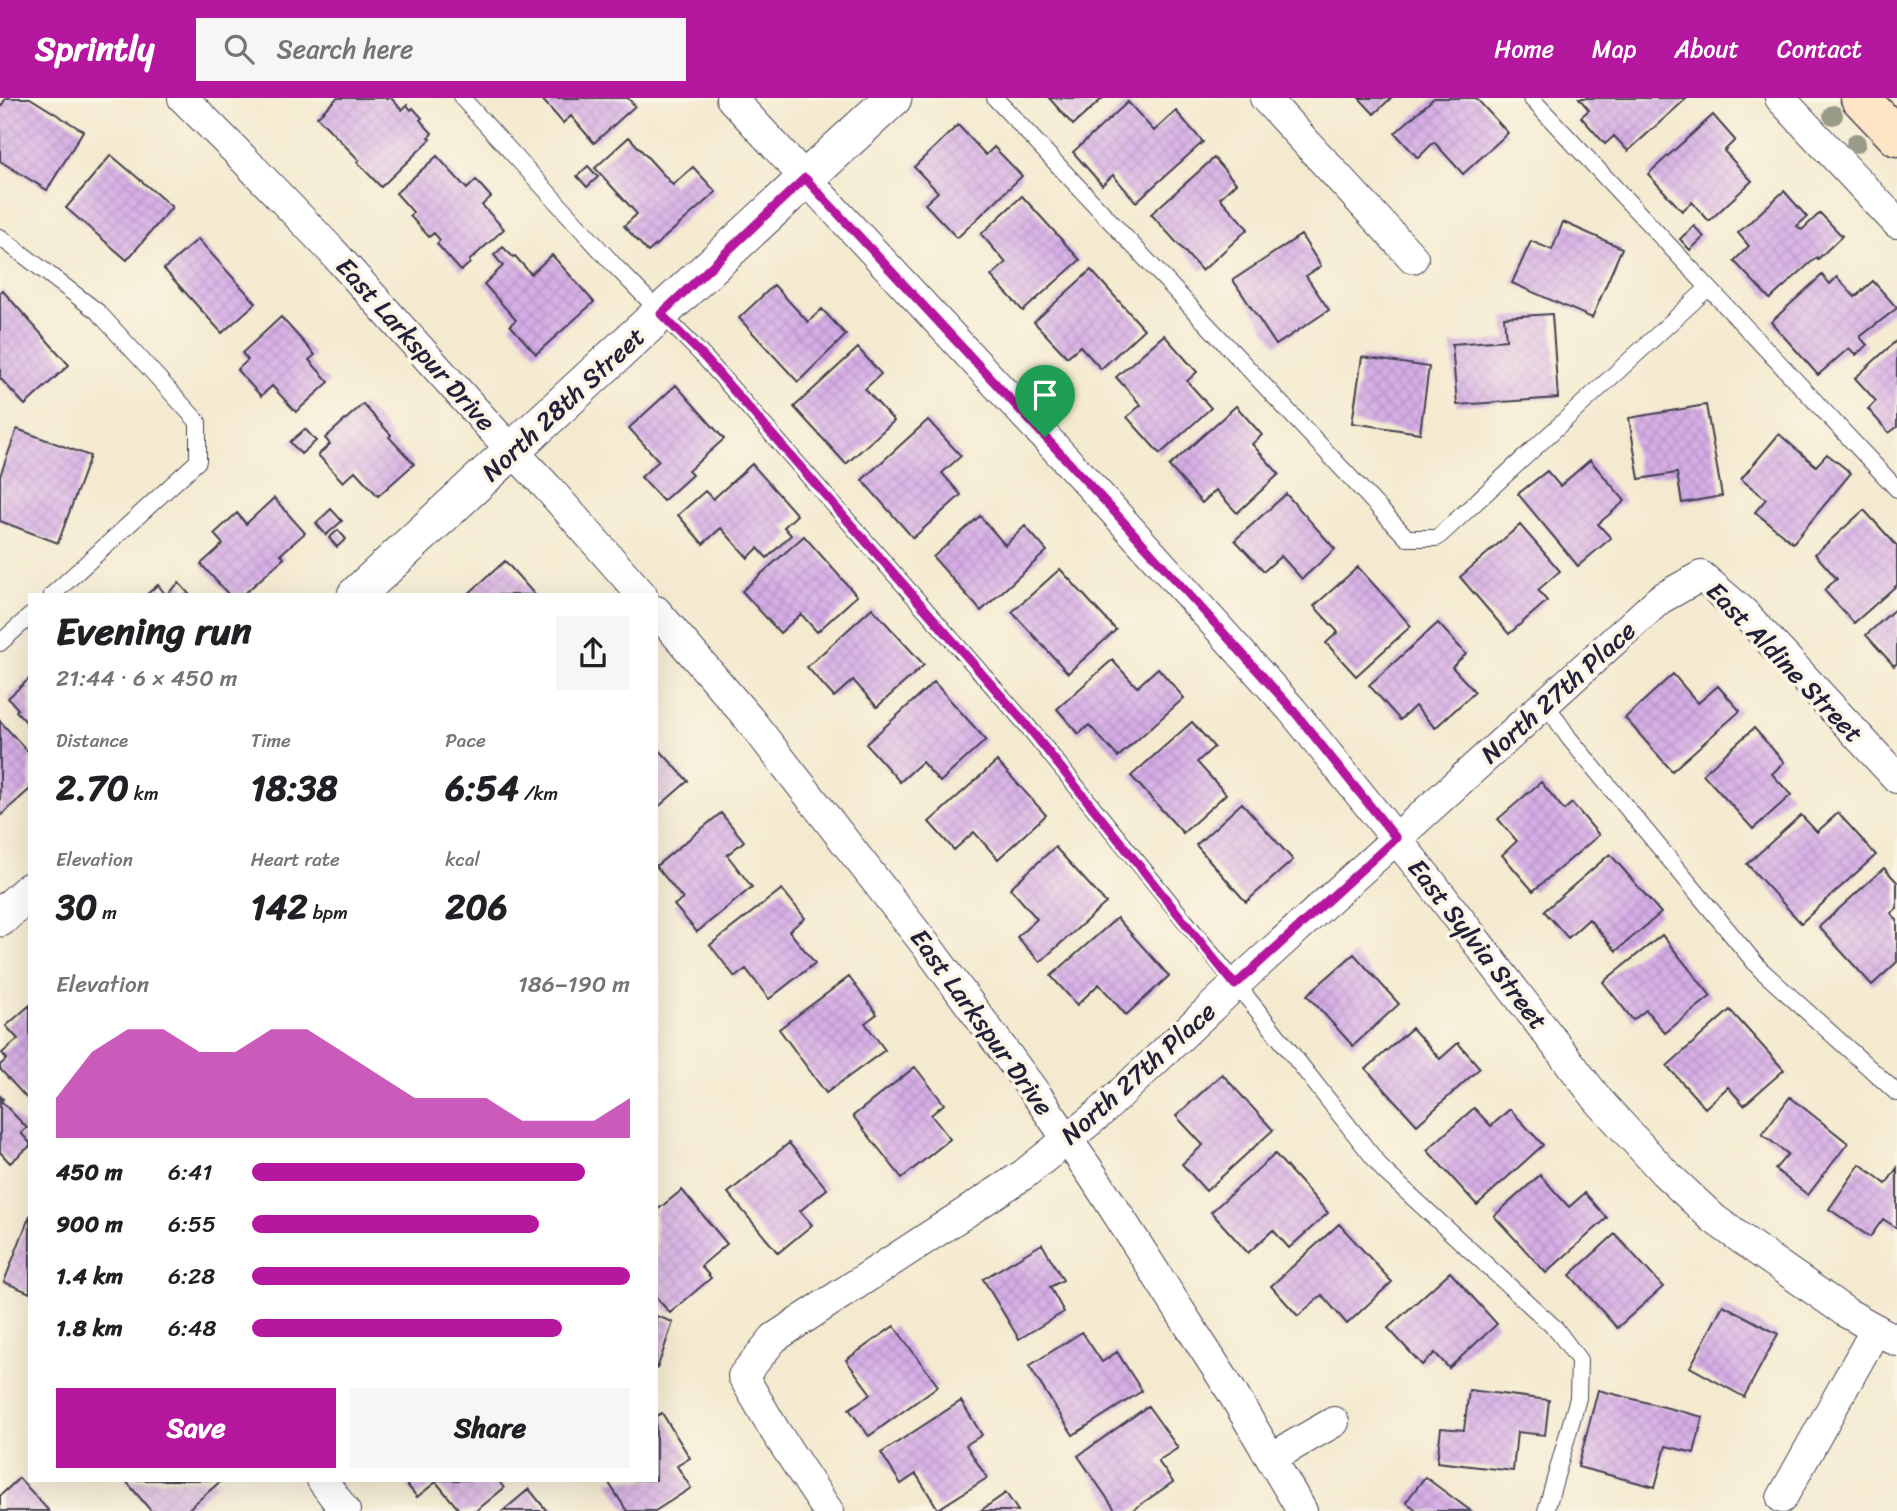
<!DOCTYPE html>
<html lang="en">
<head>
<meta charset="utf-8">
<style>
  body { margin:0; font-family:Sriracha,sans-serif; background:#f6f6f6; color:#202124; height:100vh; display:flex; flex-direction:column; font-size:26px; white-space:nowrap }
  * { box-sizing:border-box; margin:0 }
  p { font-size:23px; color:#757577 }
  .icon { flex:none; width:38px; height:38px; fill:none; stroke:currentColor; stroke-width:2; stroke-linecap:round; stroke-linejoin:round }
  .map { position:relative; flex:1; overflow:hidden }
  .side { position:absolute; left:28px; top:495px; width:630px; height:889px; display:flex; flex-direction:column; background:#fff; border-radius:0px; box-shadow:0 7px 28px #0002 }
  .side>* { flex:none }
  .pin { position:absolute; display:grid; place-items:center; width:60px; height:60px; color:#fff; margin:-72px -30px; border-radius:50% 50% 50% 0; rotate:-45deg; box-shadow:0 0 7px #0007 }
  .pin .icon { rotate:45deg }
  .round { display:grid; place-items:center; flex:none; width:74px; height:74px; border-radius:0px; background:#f6f6f6 }
  .overview { display:flex; align-items:center; justify-content:space-between; height:119px; padding:0 28px }
  h1 { font-size:38px; font-weight:800; line-height:52px }
  .stats { display:grid; grid-template-columns:repeat(3,1fr); gap:10px; height:119px; padding:7px 28px }
  .stats div { display:grid; align-content:center }
  .stats b { font-size:35px; font-weight:800 }
  .stats small { font-size:19px; font-weight:400 }
  .stats p { font-size:19px }
  .chart { height:196px; padding:14px 28px }
  .chart p { display:flex; justify-content:space-between }
  .chart svg { width:100%; height:126px; margin-top:7px; fill:#b5179e; opacity:.7 }
  .cta { display:flex; gap:14px; margin-top:auto; padding:14px 28px }
  .cta a { flex:1; height:80px; border-radius:0px; background:#b5179e; color:#fff; font-size:28px; font-weight:800; line-height:80px; text-align:center }
  .cta a+a { background:#f6f6f6; color:#202124 }
  ul { padding:0 28px; list-style:none; font-size:23px }
  li { display:grid; grid-template-columns:112px 84px 1fr; align-items:center; height:52px }
  li i { height:18px; border-radius:9px; background:#b5179e }
  header { display:flex; align-items:center; gap:42px; box-sizing:border-box; height:98px; padding:0 35px; background:#b5179e; color:#fff }
  header strong { font-size:33px }
  nav { display:flex; gap:38px; margin-inline-start:auto; font-size:24px }
  .search { width:490px; height:63px; background:#f6f6f6; display:flex; align-items:center; gap:18px; box-sizing:border-box; padding:0 24px; border-radius:0px; color:#757577; font-size:26px }
  .map>svg:first-child { display:block }
</style>
</head>
<body>
<header>
<strong>Sprintly</strong>
<div class="search"><svg class="icon" aria-label="search" viewBox="0 0 24 24"><circle cx="10" cy="10" r="6"/><path d="M15 15l6 6"/></svg>Search here</div>
<nav><a>Home</a><a>Map</a><a>About</a><a>Contact</a></nav>
</header>
<div class="map">
<svg width="1897" height="1413" viewBox="0 0 1897 1413">
  <defs>
    <pattern id="building-cross-hatch" width="8" height="8" patternUnits="userSpaceOnUse" patternTransform="scale(1.75)"><rect width="8" height="8" fill="#d6ade6"/><path d="M0 0l8 8M0 8l8-8" fill="none" stroke="#b795c6"/></pattern>
  </defs>
  <rect width="100%" height="100%" fill="#fcf5e5"/>
  <filter id="ink" filterUnits="userSpaceOnUse"><feTurbulence type="fractalNoise" baseFrequency=".0143" numOctaves="2"/><feDisplacementMap in="SourceGraphic" scale="14" xChannelSelector="R" yChannelSelector="G"/><feConvolveMatrix kernelMatrix="1 2 1 2 8 2 1 2 1" color-interpolation-filters="sRGB"/></filter>
  <filter id="wash" filterUnits="userSpaceOnUse"><feTurbulence type="fractalNoise" baseFrequency=".00686" numOctaves="4" result="noise"/><feDisplacementMap in="SourceGraphic" scale="28" xChannelSelector="R" yChannelSelector="G"/><feGaussianBlur stdDeviation="1.57" result="paint"/><feColorMatrix in="noise" values="0 0 0 0 0 0 0 0 0 0 0 0 0 0 0 0 0 1.4 0 .05"/><feComposite in="paint" operator="in"/></filter>
  <g filter="url(#wash)">
    <rect width="100%" height="100%" fill="#f4ead0"/>
    <g id="blocks">
      <!-- building -->
      <path fill="url(#building-cross-hatch)" d="M6 0H30L83 33 47 92 0 63V10Z
        M337 0H391L402 12 407 7 411 12 413 10 422 20 420 22 432 35 429 39 431 41 381 89 357 64 359 62 317 19Z
        M541 0H628L635 8 594 45 571 18 563 25Z
        M1049 0H1103L1073 27Z
        M1359 0H1391L1374 16Z
        M1434 0H1476L1508 35 1463 76 1434 44 1418 60 1395 35Z
        M1579 0H1687L1628 53 1614 38 1605 46 1581 19 1589 12Z
        M1128 4 1154 33 1176 13 1203 44 1136 104 1113 77 1102 87 1073 54Z
        M1713 17 1735 42 1724 53 1752 83 1709 123 1692 104 1682 113 1648 76Z
        M958 27 986 57 994 49 1022 78 957 140 925 106 938 94 914 69Z
        M629 39 673 87 693 69 716 94 648 154 624 128 637 116 595 70Z
        M111 57 172 109 127 162 66 110Z
        M437 58 467 91 476 82 491 99 482 107 504 131 469 163 470 165 461 173 437 146 440 142 434 135 429 139 410 118 413 114 396 95Z
        M1214 60 1236 85 1220 100 1248 131 1202 173 1151 116Z
        M588 68 598 79 587 89 577 78Z
        M1784 93 1807 119 1797 128 1802 132 1820 115 1842 138 1818 161 1817 159 1770 201 1734 163 1749 148 1738 135Z
        M1022 98 1080 162 1023 213 991 178 1006 165 981 136Z
        M1563 124 1622 150 1592 220 1512 185 1531 143 1552 152Z
        M1694 128 1704 139 1690 152 1680 141Z
        M1301 137 1321 168 1306 178 1329 212 1276 247 1233 182Z
        M198 141 256 205 222 235 164 171Z
        M503 149 513 159 515 158 531 176 552 157 594 204 536 256 510 227 516 222 484 186 503 168 494 157Z
        M1091 172 1144 231 1101 271 1080 248 1067 259 1034 224Z
        M1822 177 1830 186 1837 179 1855 199 1873 183 1897 210 1860 239 1867 247 1856 257 1849 250 1818 277 1771 224Z
        M774 187 808 224 822 211 846 237 798 284 739 220Z
        M2 192 69 267 25 307 0 280V194Z
        M1552 216 1558 300 1457 307 1452 246 1506 242 1504 219Z
        M281 219 315 257 309 262 329 284 296 314 272 288 261 298 237 272 248 262 242 255Z
        M1164 237 1197 274 1187 283 1211 310 1160 356 1127 319 1141 307 1116 279Z
        M1897 242V329L1889 335 1868 311 1876 303 1855 280Z
        M858 250 881 276 865 291 894 323 846 366 794 309Z
        M1362 259 1429 269 1420 335 1352 325Z
        M676 287 724 341 688 373 692 377 663 403 641 379 659 363 629 330Z
        M363 306 391 337 389 339 414 366 378 398 355 373 343 384 318 357 330 346 325 340Z
        M1706 307 1722 398 1682 405 1677 375 1639 381 1629 320Z
        M1236 308 1262 337 1252 346 1279 376 1237 415 1216 392 1202 405 1169 368Z
        M928 322 961 358 942 375 961 397 913 440 862 382Z
        M17 331 90 358 58 445 0 423V378Z
        M305 331 316 343 301 356 290 344Z
        M1779 336 1816 368 1827 356 1851 375 1793 445 1755 414 1766 401 1741 381Z
        M1590 362 1625 403 1598 426 1611 440 1578 468 1518 396 1547 373 1560 388Z
        M752 366 797 417 784 429 791 437 767 460 758 450 748 460 721 430 703 446 678 417 705 393 713 401Z
        M1286 396 1335 451 1302 481 1281 458 1264 473 1235 442Z
        M274 400 305 435 281 456 284 460 243 497H229L201 466 223 446 214 436 237 415 246 426Z
        M331 411 342 423 326 437 316 425Z
        M1864 412 1897 448V487L1854 525 1824 492 1837 481 1815 456Z
        M980 418 1005 447 1025 428 1047 453 981 513 933 459Z
        M1520 427 1560 473 1538 492 1547 503 1509 536 1460 479Z
        M338 432 346 441 337 449 329 440Z
        M804 438 857 498 817 534 801 516 780 535 742 493Z
        M505 463 535 497H467Z
        M1358 469 1411 528 1356 578 1326 545 1338 534 1314 508Z
        M1060 471 1116 532 1068 575 1012 514Z
        M179 485 190 497H146L158 487 166 497Z
        M1897 509V565L1894 568 1866 537Z
        M872 510 924 567 877 609 853 582 834 599 807 569Z
        M1438 525 1466 556 1452 569 1475 594 1435 630 1415 608 1400 622 1369 587Z
        M1112 562 1137 589 1158 570 1184 600 1118 659 1089 627 1079 636 1057 611Z
        M1673 576 1698 605 1718 588 1740 613 1672 673 1625 620Z
        M30 580V628L16 613 18 611 8 600Z
        M934 584 986 642 940 684 922 664 900 684 866 646Z
        M0 623 30 656V691L0 718Z
        M1192 624 1214 649 1197 664 1226 696 1183 735 1131 678Z
        M1754 630 1784 664 1772 676 1791 697 1753 731 1703 676Z
        M656 648 688 683 656 711Z
        M997 663 1046 717 998 761 974 734 954 752 929 724Z
        M1541 684 1564 712 1572 705 1599 737 1533 793 1502 757 1517 743 1498 721Z
        M1242 705 1293 762 1246 804 1196 747Z
        M721 715 744 743 727 757 752 789 697 834 674 807 683 801 656 768Z
        M1838 715 1876 757 1801 825 1747 766 1801 717 1817 734Z
        M1055 749 1106 805 1040 864 1017 839 1037 821 1010 790Z
        M1610 756 1661 815 1616 853 1589 821 1568 840 1544 813Z
        M1884 770 1897 784V810L1891 815 1897 822V864L1872 887 1819 829Z
        M782 791 805 820 789 833 815 865 769 901 746 871 735 879 710 847Z
        M1117 820 1169 878 1126 917 1099 886 1077 907 1051 878Z
        M1662 837 1711 898 1665 935 1646 912 1633 922 1603 884Z
        M1354 856 1399 906 1353 948 1307 897Z
        M849 879 877 916 865 925 885 952 826 995 779 931Z
        M30 907V1004L0 971V967L7 961 2 955 18 941 6 928Z
        M1730 912 1784 972 1744 1007 1728 989 1705 1010 1667 968Z
        M1412 930 1440 961 1458 945 1480 970 1417 1027 1366 971Z
        M915 969 944 1006 931 1017 950 1041 902 1080 853 1018Z
        M1222 976 1273 1032 1206 1093 1182 1066 1203 1047 1176 1018Z
        M0 998 3 1001 1 1003 27 1030 21 1035 30 1045V1048L10 1065 0 1054Z
        M1790 999 1848 1045 1808 1097 1775 1071 1788 1056 1762 1036Z
        M1474 1010 1491 1028 1510 1011 1543 1047 1477 1107 1427 1052Z
        M789 1045 827 1091 800 1113 812 1127 778 1155 728 1095Z
        M1275 1056 1328 1115 1289 1150 1273 1132 1248 1155 1211 1114Z
        M1860 1066 1886 1086 1897 1070V1130L1883 1121 1870 1139 1829 1111Z
        M1540 1077 1569 1109 1585 1095 1607 1120 1546 1175 1494 1118Z
        M682 1092 727 1146 701 1168 711 1180 670 1215 656 1199V1113Z
        M30 1117V1195L4 1184Z
        M1339 1126 1392 1184 1347 1226 1322 1197 1298 1218 1271 1188Z
        M1615 1136 1663 1189 1617 1230 1570 1177Z
        M1042 1146 1063 1182 1050 1189 1064 1214 1019 1241 983 1181Z
        M1450 1174 1497 1226 1449 1270 1435 1255 1422 1267 1388 1230Z
        M1723 1207 1778 1236 1744 1299 1690 1269Z
        M656 1218 673 1224 657 1271H656Z
        M894 1228 938 1288 869 1338 849 1311 871 1296 846 1262Z
        M1082 1234 1102 1264 1117 1254 1142 1293 1073 1337 1029 1268Z
        M1469 1292 1549 1302 1545 1337 1517 1334 1513 1373 1437 1364 1441 1330 1464 1332Z
        M1598 1292 1703 1319 1694 1355 1666 1348 1655 1389 1578 1369Z
        M961 1303 982 1337 966 1347 987 1380 938 1411 916 1376 901 1386 881 1355Z
        M1148 1308 1178 1350 1158 1363 1173 1384 1131 1413H1116L1078 1358Z
        M662 1315 690 1360 677 1368 691 1390 655 1413H627L607 1382H656V1318Z
        M1425 1379 1471 1413H1418L1406 1404Z
        M19 1380 49 1413H0V1398Z
        M125 1382H222L186 1413H151Z
        M403 1382H498L504 1390 476 1413H460L436 1384 417 1399Z
        M529 1391 547 1413H503Z
        M1006 1395 1018 1413H980Z"/>
    </g>
  </g>
  <g filter="url(#ink)">
    <use href="#blocks" fill-opacity="0" stroke="#424051" stroke-width="2"/>
    <g fill="none" stroke-linecap="round" stroke-linejoin="round">
      <!-- service casing -->
      <g stroke="#424051" stroke-width="18">
        <path id="service" d="M462 0 614 167 705 260 1025 625 1270 928 1384 1073 1556 1231 1579 1262 1578 1300 1546 1413
          M995 0 1407 440H1437L1708 190
          M1531 0 1897 391
          M0 139 98 214 198 324V363L52 497
          M0 545 30 518
          M1546 606 1569 640 1760 871 1897 995"/>
      </g>
      <!-- minor casing -->
      <g stroke="#424051" stroke-width="32">
        <path id="minor" d="M183 0 235 52 331 152 490 329 548 390 642 497
          M731 0 1110 409 1292 612 1430 783 1599 1003 1664 1074 1714 1121 1761 1155 1847 1215 1897 1243
          M1265 0 1413 160
          M1780 0 1897 125
          M656 513 750 622 929 851 1038 999 1095 1081 1230 1291 1302 1413
          M1271 1360 1334 1324
          M322 1382 345 1413
          M1782 1400 1876 1231
          M828 1413 775 1333 743 1278 774 1240 1023 1077 1101 1014 1235 887 1660 501 1701 478 1743 514 1897 680"/>
      </g>
      <!-- tertiary casing -->
      <g stroke="#424051" stroke-width="39">
        <path id="tertiary" d="M356 497 893 0
          M0 820 30 793"/>
      </g>
      <!-- secondary casing -->
      <g stroke="#424051" stroke-width="41">
        <path id="secondary" d="M1860 0 1897 39"/>
      </g>
      <!-- service -->
      <use href="#service" stroke="#fff" stroke-width="16"/>
      <!-- minor -->
      <use href="#minor" stroke="#fff" stroke-width="30"/>
      <!-- tertiary -->
      <use href="#tertiary" stroke="#fff" stroke-width="37"/>
      <!-- secondary -->
      <use href="#secondary" stroke="#fee5c5" stroke-width="38"/>
    </g>
    <!-- trees -->
    <g fill="#9a9a88">
      <circle cx="1833" cy="17" r="10"/>
      <circle cx="1856" cy="45" r="10"/>
    </g>
  </g>
  <g fill="none" stroke-linecap="round" stroke-linejoin="round" filter="url(#ink)">
    <!-- route casing -->
    <g stroke="#fff" stroke-width="14">
      <path id="route" d="M805 80 1110 409 1293 612 1396 740 1235 887 1025 625 705 260 661 216Z"/>
    </g>
    <!-- route -->
    <use href="#route" stroke="#b5179e" stroke-width="9"/>
  </g>
  <g text-anchor="middle" dominant-baseline="central" stroke-width="7" stroke-linejoin="round" paint-order="stroke">
    <!-- street labels -->
    <g font-size="26" fill="#22223b" stroke="#fcf5e5">
      <text transform="translate(416 246) rotate(48)">East Larkspur Drive</text>
      <text transform="translate(563 306) rotate(-43)">North 28th Street</text>
      <text transform="translate(1785 564) rotate(46)">East Aldine Street</text>
      <text transform="translate(1558 594) rotate(-42)">North 27th Place</text>
      <text transform="translate(1478 846) rotate(52)">East Sylvia Street</text>
      <text transform="translate(982 924) rotate(54)">East Larkspur Drive</text>
      <text transform="translate(1138 975) rotate(-42)">North 27th Place</text>
    </g>
  </g>
</svg>
<div class="pin" style="left:1045px;top:339px;background:#1e9e55"><svg class="icon" aria-label="arrive" viewBox="0 0 24 24"><path d="M6 21V4h12l-3 4 3 4H6"/></svg></div>
<section class="side">
<div class="overview"><div><h1>Evening run</h1><p>21:44 · 6 × 450 m</p></div><a class="round"><svg class="icon" aria-label="share" viewBox="0 0 24 24"><path d="M12 15V3M7 8l5-5 5 5M5 13v7h14v-7"/></svg></a></div>
<div class="stats">
<div><p>Distance</p><b>2.70<small> km</small></b></div>
<div><p>Time</p><b>18:38</b></div>
<div><p>Pace</p><b>6:54<small> /km</small></b></div>
</div>
<div class="stats">
<div><p>Elevation</p><b>30<small> m</small></b></div>
<div><p>Heart rate</p><b>142<small> bpm</small></b></div>
<div><p>kcal</p><b>206</b></div>
</div>
<div class="chart"><p><span>Elevation</span>186–190 m</p>
<svg viewBox="0 0 160 44" preserveAspectRatio="none"><path d="M0 44V30L10 14L20 6L30 6L40 14L50 14L60 6L70 6L80 14L90 22L100 30L110 30L120 30L130 38L140 38L150 38L160 30V44z"/></svg>
</div>
<ul>
<li><b>450 m</b>6:41<i style="width:88%"></i></li>
<li><b>900 m</b>6:55<i style="width:76%"></i></li>
<li><b>1.4 km</b>6:28<i style="width:100%"></i></li>
<li><b>1.8 km</b>6:48<i style="width:82%"></i></li>
</ul>
<div class="cta"><a>Save</a><a>Share</a></div>
</section>
</div>
</body>
</html>
